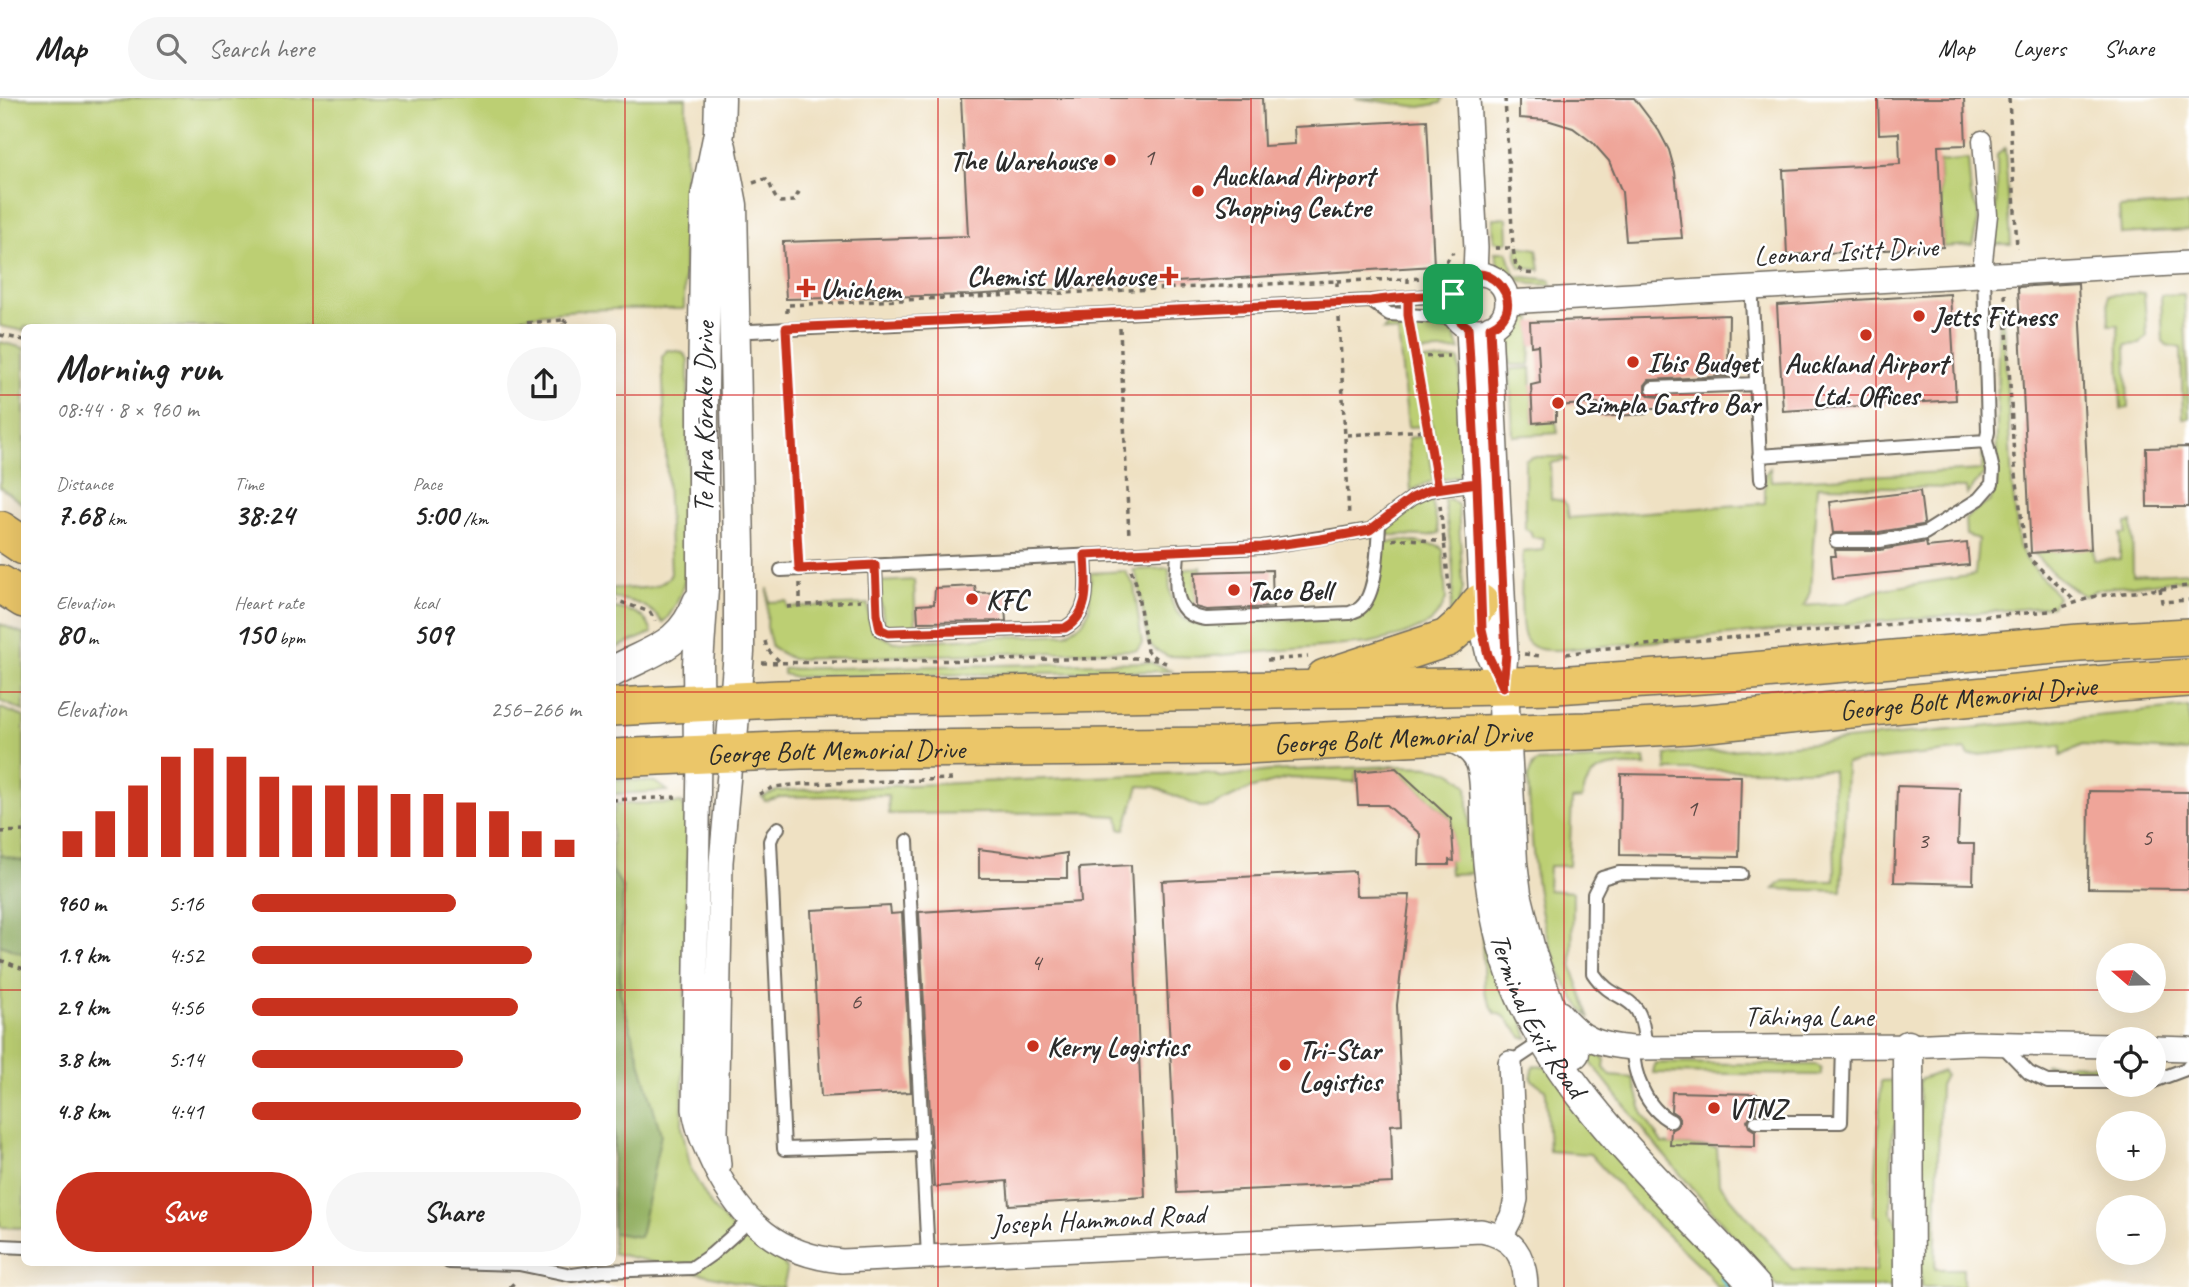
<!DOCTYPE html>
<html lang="en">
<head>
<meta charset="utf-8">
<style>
  body { margin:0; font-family:Caveat,sans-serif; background:#f6f6f6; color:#222; height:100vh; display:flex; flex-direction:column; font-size:26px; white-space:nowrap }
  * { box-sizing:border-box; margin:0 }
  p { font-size:23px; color:#767676 }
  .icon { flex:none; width:38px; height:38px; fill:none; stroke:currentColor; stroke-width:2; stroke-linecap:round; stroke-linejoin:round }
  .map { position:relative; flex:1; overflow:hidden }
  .sheet { position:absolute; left:21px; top:226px; width:595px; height:942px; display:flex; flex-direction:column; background:#fff; border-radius:10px; box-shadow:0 7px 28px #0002 }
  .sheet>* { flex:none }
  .needle { width:46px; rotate:290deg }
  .fabs { position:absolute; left:2096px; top:845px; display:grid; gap:14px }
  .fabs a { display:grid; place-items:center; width:70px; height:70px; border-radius:50%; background:#fff; box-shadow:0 7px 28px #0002; font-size:35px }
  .pin { position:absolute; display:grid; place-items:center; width:60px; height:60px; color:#fff; margin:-30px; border-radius:14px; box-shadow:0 4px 10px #0006 }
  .round { display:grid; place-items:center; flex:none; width:74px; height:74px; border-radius:37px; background:#f6f6f6 }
  .overview { display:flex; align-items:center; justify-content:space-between; height:119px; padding:0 35px }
  h1 { font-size:38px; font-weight:700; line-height:52px }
  .figures { display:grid; grid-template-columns:repeat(3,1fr); gap:10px; height:119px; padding:7px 35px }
  .figures div { display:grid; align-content:center }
  .figures b { font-size:30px; font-weight:700 }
  .figures small { font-size:19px; font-weight:400 }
  .figures p { font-size:19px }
  .chart { height:196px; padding:14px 35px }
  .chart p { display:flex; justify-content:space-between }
  .chart svg { width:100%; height:126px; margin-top:7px; stroke:#c8321e; stroke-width:6 }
  .button { display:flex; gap:14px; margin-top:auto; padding:14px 35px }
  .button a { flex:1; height:80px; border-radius:42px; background:#c8321e; color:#fff; font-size:28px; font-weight:700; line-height:80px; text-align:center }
  .button a+a { background:#f6f6f6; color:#222 }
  ul { padding:0 35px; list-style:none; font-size:23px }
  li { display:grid; grid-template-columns:112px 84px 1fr; align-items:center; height:52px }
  li i { height:18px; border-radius:9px; background:#c8321e }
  header { display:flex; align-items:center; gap:42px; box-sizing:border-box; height:98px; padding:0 35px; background:#fff; border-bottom:2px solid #e0e0e0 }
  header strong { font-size:33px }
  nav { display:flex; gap:38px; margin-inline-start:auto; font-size:24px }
  .search { width:490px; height:63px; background:#f6f6f6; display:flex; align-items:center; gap:18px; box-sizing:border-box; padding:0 24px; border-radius:38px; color:#767676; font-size:26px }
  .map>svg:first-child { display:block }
</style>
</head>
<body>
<header>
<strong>Map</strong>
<div class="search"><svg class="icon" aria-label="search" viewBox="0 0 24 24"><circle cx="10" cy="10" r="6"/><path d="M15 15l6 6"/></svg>Search here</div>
<nav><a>Map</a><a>Layers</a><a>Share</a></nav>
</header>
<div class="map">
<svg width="2189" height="1189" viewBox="0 0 2189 1189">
  <rect width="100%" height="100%" fill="#fff"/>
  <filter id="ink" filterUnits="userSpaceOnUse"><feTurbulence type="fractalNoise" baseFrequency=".0143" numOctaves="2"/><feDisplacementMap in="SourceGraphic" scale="14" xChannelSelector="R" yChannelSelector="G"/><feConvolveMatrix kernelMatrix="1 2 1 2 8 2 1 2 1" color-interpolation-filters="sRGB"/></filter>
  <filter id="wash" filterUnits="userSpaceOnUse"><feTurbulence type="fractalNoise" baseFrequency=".00686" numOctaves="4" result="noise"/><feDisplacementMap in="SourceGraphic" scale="28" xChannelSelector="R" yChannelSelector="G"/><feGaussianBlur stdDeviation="1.57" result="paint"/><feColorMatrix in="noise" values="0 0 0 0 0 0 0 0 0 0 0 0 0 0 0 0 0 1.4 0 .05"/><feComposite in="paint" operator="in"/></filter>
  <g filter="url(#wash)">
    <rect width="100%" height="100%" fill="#efe1c3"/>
    <!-- green -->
    <path fill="#bccf73" stroke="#747d4f" stroke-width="2" d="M0 0H686L684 211C644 211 527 207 498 229H24V233L0 228Z
      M1355 0H1443L1441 5 1420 9Z
      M2005 50 2011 146H1994L1997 92V57Z
      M1968 61 1971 98 1978 113V124L1972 147 1943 149 1939 64Z
      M2189 106V132L2121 136 2119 110Z
      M1493 120H1507L1508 143 1505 145 1494 143Z
      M1518 148 1537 151 1540 172 1520 169 1516 159Z
      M1495 154H1507C1512 163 1510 171 1516 178L1551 182V187L1532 186 1501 176Z
      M2144 195 2147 238 2140 246 2126 247 2128 310 2121 311 2118 227H2109L2108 197Z
      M2184 196 2189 320H2183L2181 250 2167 247 2163 243 2161 197Z
      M1999 203H2002L2012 385 2019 448 2026 461 2058 499 2052 508 1559 552C1547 552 1535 553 1527 543 1518 532 1522 470 1523 454L1543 452V440L1532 439 1531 434 1525 431V362L1531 359H1563L1567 362 1550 365 1551 401 1563 403 1567 407 1569 420 1765 405V376L1770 370 1771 383 1982 372V357H1987L1988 372 1967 396 1966 390 1817 388 1810 494 1804 508 1845 505 1878 492 1975 477 1978 441 1966 437 1965 420 1990 403 1996 388Z
      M1524 219H1532L1530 267H1510L1509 236Z
      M1394 224 1405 227 1424 328 1408 329 1398 234 1383 232 1388 226Z
      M1413 224 1452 232 1460 252 1418 254Z
      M0 244 24 250V407L0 389Z
      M667 252C676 252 685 253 688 262V466C684 489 679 507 663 525 651 507 634 503 613 500L612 490C632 490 659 495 671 476L662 259Z
      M1459 261 1467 376 1442 382 1420 263Z
      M1531 270 1533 325 1556 323 1558 335 1513 338 1510 271Z
      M1426 338 1434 382 1411 393 1408 340Z
      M1450 401 1458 407 1463 490 1456 517 1447 524C1460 484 1449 443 1444 402Z
      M1432 403 1439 435 1427 438 1389 437 1387 433C1399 421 1415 405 1432 403Z
      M2132 424 2133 477 2189 474V481L2098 491 2084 498C2065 485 2048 473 2034 455L2093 450 2094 462 2120 461V436H2126V425Z
      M1403 442 1439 448 1443 452 1446 501 1441 512 1430 525 1403 537 1369 545 1201 559 1167 558 1156 552 1148 545 1138 482 1133 472 1169 470C1170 495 1167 517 1195 526L1357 518C1381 504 1379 471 1383 446Z
      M1201 469 1202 474H1195L1196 513 1185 499 1183 472Z
      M1125 473 1134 487 1142 545 1137 552 792 561 772 550 767 529 768 490 769 504 787 503V509L868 506C869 532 870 534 895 544L1066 536 1083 524 1089 512 1091 475Z
      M914 482 916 532 889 530 884 527 878 484Z
      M613 510C633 513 645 514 652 535L613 551Z
      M0 526 24 536V613L0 603Z
      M1149 564 1173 573 796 579 783 576V571Z
      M2189 609V653L2187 654 2082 647 2061 658V648L1969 658 1966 652 1846 665 1842 793 1774 791 1783 783H1835L1833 672H1666V657L1794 647Z
      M0 610 24 619V1130L0 1129Z
      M1645 660 1646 668C1616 668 1588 663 1582 701L1572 702 1569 768H1549L1548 792 1573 794 1572 870 1590 920C1534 860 1533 757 1528 679L1533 667 1537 664Z
      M1392 668C1419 669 1449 664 1467 688L1472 775 1450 776 1449 762H1453V759L1451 721 1396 670 1356 674 1355 684 1289 680 1249 691 1213 708 1200 709 1155 689 1139 688 1125 731H1120L1118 718 1098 717 1091 714 889 716 888 697 780 699 765 703 762 699 777 693 1204 674 1221 679 1271 673Z
      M613 681 655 684 668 693 613 696Z
      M682 705 688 725 682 1029 691 1072 712 1109 732 1130 763 1153 782 1162 787 1173 783 1189H759L613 1155 612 721 616 706Z
      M1480 784 1528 940H1523L1504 918 1495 915 1484 893Z
      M1588 953 1605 961 1604 970 1611 978 1633 980 1643 1016 1662 1046 1717 1050 1719 1086 1792 1171 1876 1174 1879 1119 1874 1117 1881 983 1903 982 1905 991 1892 1040 1891 1114 1899 1127 1900 1189H1777L1658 1050 1585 957Z
      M1655 965 1817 967 1821 970V977L1653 975Z
      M2047 966 2109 967V975L2064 973 2045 967Z
      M1534 967 1547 970 1735 1189H1717L1706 1174 1640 1111 1590 1056 1549 1053 1546 995 1545 991 1531 981Z
      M1943 973 1945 977 1940 987 1935 1171H1963V1189H1921L1919 982Z"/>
    <!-- forest -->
    <path fill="#95b265" stroke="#606e48" stroke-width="2" d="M0 757 24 763V856L0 847Z
      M612 771 623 791 620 894 661 1036 640 1139 613 1135 612 1066 615 1043 612 1019Z"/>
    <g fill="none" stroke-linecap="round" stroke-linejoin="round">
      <!-- stream -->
      <path stroke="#56bdd4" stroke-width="6" d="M1723 1181 1730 1189"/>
    </g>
    <g id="blocks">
      <!-- building -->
      <path fill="#efa599" d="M961 0H1262L1264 48 1295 46 1294 29 1427 22 1434 168 969 197 786 201 783 144 968 138Z
        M1519 0H1634L1659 33 1669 52 1675 74 1682 140 1626 143 1622 94 1609 63 1593 45 1573 30 1547 22 1519 20Z
        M1878 0H1964L1966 47 1938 48 1943 149 1787 157 1783 72 1900 66 1899 35 1879 36Z
        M2078 185 2091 451 2031 455 2018 189Z
        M1950 196 1956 302 1783 313 1777 207Z
        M1729 217 1728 278 1649 282 1645 287V294L1650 298 1659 299 1660 311H1646V316L1599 319 1598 305 1556 308V323L1533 325 1531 287 1540 285 1538 247 1531 248 1530 224Z
        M2189 349V409H2147L2146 350Z
        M1920 393 1924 425 1922 427 1879 434 1833 435 1829 404Z
        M1926 444 1927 449 1967 445 1969 467 1833 480 1831 458H1836L1835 452H1880Z
        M1272 472 1273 509 1207 512 1196 509 1195 474Z
        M975 488 976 495 1010 494V507L1005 509 1006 523 918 524 917 507 934 506 935 490Z
        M1396 670 1451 721 1454 763 1449 762V767H1419L1420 736 1387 707H1358L1356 674Z
        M1621 676 1741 678 1739 759 1620 757Z
        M1897 688 1960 690 1958 746H1974L1973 786 1894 784Z
        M2089 693 2189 694V791L2088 790Z
        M979 751 1041 759 1067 755V780H979Z
        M1131 767 1145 1099 1009 1107 1007 1083 934 1089 919 814 1081 804 1079 770Z
        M1355 773 1356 798 1410 797 1397 907 1402 1026 1391 1027 1393 1085 1177 1095 1162 783Z
        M890 808 891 816 902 815 911 994 821 999 811 812Z
        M1672 994 1757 996 1756 1015 1751 1017 1747 1023 1749 1029 1755 1033V1049L1670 1047 1671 1032 1678 1028 1680 1023 1678 1018 1671 1013Z"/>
    </g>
  </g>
  <g filter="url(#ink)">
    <use href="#blocks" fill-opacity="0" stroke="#706b60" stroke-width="2"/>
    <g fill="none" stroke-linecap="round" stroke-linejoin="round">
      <!-- service casing -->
      <g stroke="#706b60" stroke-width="16">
        <path id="service" d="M1752 202 1761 381
          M1371 203 1389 216 1456 220
          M751 233 1371 203 1453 196
          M1653 290 1756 286
          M1759 358 1986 343 1988 334 1984 175
          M1836 443H1880L1925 435 1979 401 1992 386 1993 372 1986 343
          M1178 453C1177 482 1168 516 1206 521L1350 515C1353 513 1357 513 1360 510 1377 497 1378 446 1379 425
          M875 467 877 516 880 531 888 535 1065 530C1092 515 1086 484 1085 457
          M781 472 1262 449 1370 432 1412 400 1429 392 1477 385
          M778 730 773 736 770 743 784 1051 923 1047
          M907 743 928 1159
          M2001 946 2029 975 2048 984H2109
          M1645 949C1643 888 1617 911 1593 875L1594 796 1602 780 1619 775 1741 776
          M1633 950C1633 976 1646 1011 1671 1023
          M1510 965 1543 943
          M2154 983 2186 971 2189 967
          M1756 1024H1841L1843 948
          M0 1148 24 1149
          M449 1164 519 1166 572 1177 602 1173 692 1170 712 1156 750 1122"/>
      </g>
      <!-- pedestrian casing -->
      <g stroke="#706b60" stroke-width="21">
        <path id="pedestrian" d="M1982 42 1988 117 1983 163 1984 175"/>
      </g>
      <!-- minor casing -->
      <g stroke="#706b60" stroke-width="26">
        <path id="minor" d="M1468 0 1476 150 1475 176
          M1451 204a28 28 0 1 1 56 0a28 28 0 1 1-56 0Z
          M1507 204 2189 165
          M1468 229 1482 531 1488 557 1503 589
          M1490 229 1506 557 1503 589
          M699 657 694 1011C697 1032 705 1049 714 1068 742 1124 778 1157 842 1163L1481 1133C1514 1139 1525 1157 1526 1189
          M1560 915C1582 942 1599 947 1633 950L1908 948 1972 945 2109 948
          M2154 950 2189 951
          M719 1067 716 1035 721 764 731 654
          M1501 1139 1512 1118 1516 1101 1510 965"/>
      </g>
      <!-- tertiary casing -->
      <g stroke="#706b60" stroke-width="33">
        <g id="tertiary">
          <path d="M721 49 732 107 739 451V554L731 654"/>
          <path d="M612 574C651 552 681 550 698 504"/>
          <path d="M1503 589 1512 764 1516 796 1531 856 1551 913 1574 955"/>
          <path id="s1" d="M1447 637C1461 643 1473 648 1480 662 1488 678 1485 726 1487 746 1490 791 1497 834 1512 876 1555 996 1673 1095 1756 1189"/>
          <path id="s2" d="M699 657 698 566 703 491V293L706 99 719 35 720 0"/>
          <path d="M1908 948 1909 1189"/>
        </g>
      </g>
      <!-- primary casing -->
      <g stroke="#706b60" stroke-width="40">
        <g id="primary">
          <path d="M0 432 24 448"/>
          <path d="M0 486 24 501"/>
          <path d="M1325 580 1447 540 1464 525 1480 505"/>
          <path d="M612 609 779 601 1556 587 1717 576 2079 545 2189 539"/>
          <path id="s3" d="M612 660 801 652 1223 648 1447 637 1586 633 1688 627 2117 585 2189 580"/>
        </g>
      </g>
      <!-- path -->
      <path stroke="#706b60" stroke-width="3.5" stroke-dasharray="5 5" stroke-linecap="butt" d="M1505 0 1513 150
        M2009 0 2017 150
        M753 85 765 81C774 88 770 96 780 104L794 103 800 92
        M1495 150H1513L1516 169 1525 175 1537 176
        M1337 183 1408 181
        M1408 185V181L1436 179 1453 154
        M2005 196 2014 360 2025 449 2031 462 2076 504
        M787 215V207L1337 183V188
        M1339 220 1349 419
        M563 222 574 229
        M518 229 525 225 563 222V229
        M1120 230 1129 439
        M1411 231 1435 375
        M0 237 24 242
        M787 247 799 456
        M1416 259 1449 258
        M1347 337 1428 332
        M1440 407 1450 497
        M1392 442C1407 439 1429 444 1446 443
        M1131 472 1136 485 1147 553 1158 562
        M800 485V508
        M2160 490 2162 504 2189 502
        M612 501 650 514 655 523
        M787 509 861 502
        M765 543 767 551 781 565
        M1524 556 1541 558
        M1566 556 1597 551 2050 513 2096 498 2189 488
        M1267 562 1308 559
        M762 565 1135 560 1158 562 1166 565
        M759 696 774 689 801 686 952 681
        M612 702 676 699
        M0 734 24 733
        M0 862 24 871
        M510 1189 517 1182"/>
      <!-- service -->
      <use href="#service" stroke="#fff" stroke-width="12"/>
      <!-- pedestrian -->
      <use href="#pedestrian" stroke="#fff" stroke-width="18"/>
      <!-- minor -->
      <use href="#minor" stroke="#fff" stroke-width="23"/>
      <!-- tertiary -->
      <use href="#tertiary" stroke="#fff" stroke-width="30"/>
      <!-- primary -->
      <use href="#primary" stroke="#ebc669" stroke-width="37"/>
    </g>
  </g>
  <g fill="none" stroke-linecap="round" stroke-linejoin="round" filter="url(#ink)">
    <!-- route casing -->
    <g stroke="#fff" stroke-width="14">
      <path id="route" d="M1453 196C1451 211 1455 221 1468 229L1477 385 1429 392 1412 400 1370 432 1321 441 1262 449 1085 457C1086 484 1092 515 1065 530L888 535 880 531 877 516 875 467 799 471 786 230 1371 203C1398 199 1425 198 1453 196 1475 143 1538 208 1490 229L1506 556 1503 589 1488 557 1482 531 1477 385 1438 390 1408 217V199L1453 196"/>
    </g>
    <!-- route -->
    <use href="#route" stroke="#c8321e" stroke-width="9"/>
  </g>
  <!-- grid -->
  <path fill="none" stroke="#d62828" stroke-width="2" stroke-opacity="0.55" d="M313 0V229M625 0V1189M938 0V1189M1251 0V1189M1564 0V1189M1876 0V1189M0 297H24M612 297H2189M0 594H24M612 594H2189M0 892H24M612 892H2109M2154 892H2189M313 1164V1189"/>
  <!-- markers -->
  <g fill="#c8321e" stroke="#fff" stroke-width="2.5">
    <circle cx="1110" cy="62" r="7"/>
    <circle cx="1198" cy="93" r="7"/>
    <path d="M1165.5 167.5h7v7h7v7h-7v7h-7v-7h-7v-7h7z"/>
    <path d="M802.5 179.5h7v7h7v7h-7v7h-7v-7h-7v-7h7z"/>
    <circle cx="1919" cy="218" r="7"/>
    <circle cx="1866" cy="237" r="7"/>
    <circle cx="1633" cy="264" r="7"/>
    <circle cx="1558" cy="305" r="7"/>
    <circle cx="1234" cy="492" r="7"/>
    <circle cx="972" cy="501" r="7"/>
    <circle cx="1033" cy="948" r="7"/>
    <circle cx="1285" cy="967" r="7"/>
    <circle cx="1714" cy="1010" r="7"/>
  </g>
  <g text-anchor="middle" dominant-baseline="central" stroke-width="5" stroke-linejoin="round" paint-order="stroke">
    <!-- number labels -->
    <g font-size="24" fill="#5c4a46">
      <text x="1149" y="59">1</text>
      <text x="1692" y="710">1</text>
      <text x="2147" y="739">5</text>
      <text x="1923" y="742">3</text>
      <text x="1036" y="864">4</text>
      <text x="856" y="903">6</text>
    </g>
    <!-- poi labels -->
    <g font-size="28" font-weight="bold" fill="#2b2b2b" stroke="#fff" text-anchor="start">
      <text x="1096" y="62" text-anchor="end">The Warehouse</text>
      <text x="1212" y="77">Auckland Airport<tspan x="1212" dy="32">Shopping Centre</tspan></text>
      <text x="1155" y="178" text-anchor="end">Chemist Warehouse</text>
      <text x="820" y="190">Unichem</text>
      <text x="1933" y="218">Jetts Fitness</text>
      <text x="1647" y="264">Ibis Budget</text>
      <text x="1866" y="265" text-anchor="middle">Auckland Airport<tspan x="1866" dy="32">Ltd. Offices</tspan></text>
      <text x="1572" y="305">Szimpla Gastro Bar</text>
      <text x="1248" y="492">Taco Bell</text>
      <text x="986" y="501">KFC</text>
      <text x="1047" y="948">Kerry Logistics</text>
      <text x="1299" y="951">Tri-Star<tspan x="1299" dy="32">Logistics</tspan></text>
      <text x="1728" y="1010">VTNZ</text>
    </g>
    <!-- street labels -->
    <g font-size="28" fill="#2b2b2b" stroke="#fff">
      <text transform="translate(1846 153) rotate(-3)">Leonard Isitt Drive</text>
      <text stroke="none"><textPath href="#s2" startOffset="338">Te Ara Kōrako Drive</textPath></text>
      <text stroke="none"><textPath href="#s3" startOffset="1358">George Bolt Memorial Drive</textPath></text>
      <text stroke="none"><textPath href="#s3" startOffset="791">George Bolt Memorial Drive</textPath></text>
      <text stroke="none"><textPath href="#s3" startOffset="224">George Bolt Memorial Drive</textPath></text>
      <text stroke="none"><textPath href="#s1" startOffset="308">Terminal Exit Road</textPath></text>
      <text x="1809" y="918">Tāhinga Lane</text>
      <text transform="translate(1098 1121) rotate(-3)">Joseph Hammond Road</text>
    </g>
  </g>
</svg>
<div class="fabs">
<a><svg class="needle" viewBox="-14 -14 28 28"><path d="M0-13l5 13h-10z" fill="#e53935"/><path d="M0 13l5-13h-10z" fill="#767676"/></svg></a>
<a><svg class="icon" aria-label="locate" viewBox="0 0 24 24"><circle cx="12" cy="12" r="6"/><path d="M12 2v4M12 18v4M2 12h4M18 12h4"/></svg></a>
<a>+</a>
<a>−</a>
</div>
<div class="pin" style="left:1453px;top:196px;background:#1e9e55"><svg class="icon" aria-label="arrive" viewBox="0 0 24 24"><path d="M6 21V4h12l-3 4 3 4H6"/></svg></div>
<section class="sheet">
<div class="overview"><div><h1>Morning run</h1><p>08:44 · 8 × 960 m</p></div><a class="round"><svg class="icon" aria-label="share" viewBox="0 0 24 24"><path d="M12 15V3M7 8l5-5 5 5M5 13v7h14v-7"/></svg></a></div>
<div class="figures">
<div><p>Distance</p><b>7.68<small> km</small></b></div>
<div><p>Time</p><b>38:24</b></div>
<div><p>Pace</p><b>5:00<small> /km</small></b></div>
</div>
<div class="figures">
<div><p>Elevation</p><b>80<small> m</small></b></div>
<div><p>Heart rate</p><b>150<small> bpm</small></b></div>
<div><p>kcal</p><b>509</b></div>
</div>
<div class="chart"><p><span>Elevation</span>256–266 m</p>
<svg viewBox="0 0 160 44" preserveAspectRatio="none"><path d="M5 44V35M15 44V28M25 44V19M35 44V9M45 44V6M55 44V9M65 44V16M75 44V19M85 44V19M95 44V19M105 44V22M115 44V22M125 44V25M135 44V28M145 44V35M155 44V38"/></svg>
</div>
<ul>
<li><b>960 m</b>5:16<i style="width:62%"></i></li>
<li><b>1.9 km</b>4:52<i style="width:85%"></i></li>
<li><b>2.9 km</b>4:56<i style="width:81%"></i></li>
<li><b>3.8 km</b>5:14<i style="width:64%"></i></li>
<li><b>4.8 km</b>4:41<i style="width:100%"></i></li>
</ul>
<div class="button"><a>Save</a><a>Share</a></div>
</section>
</div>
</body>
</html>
